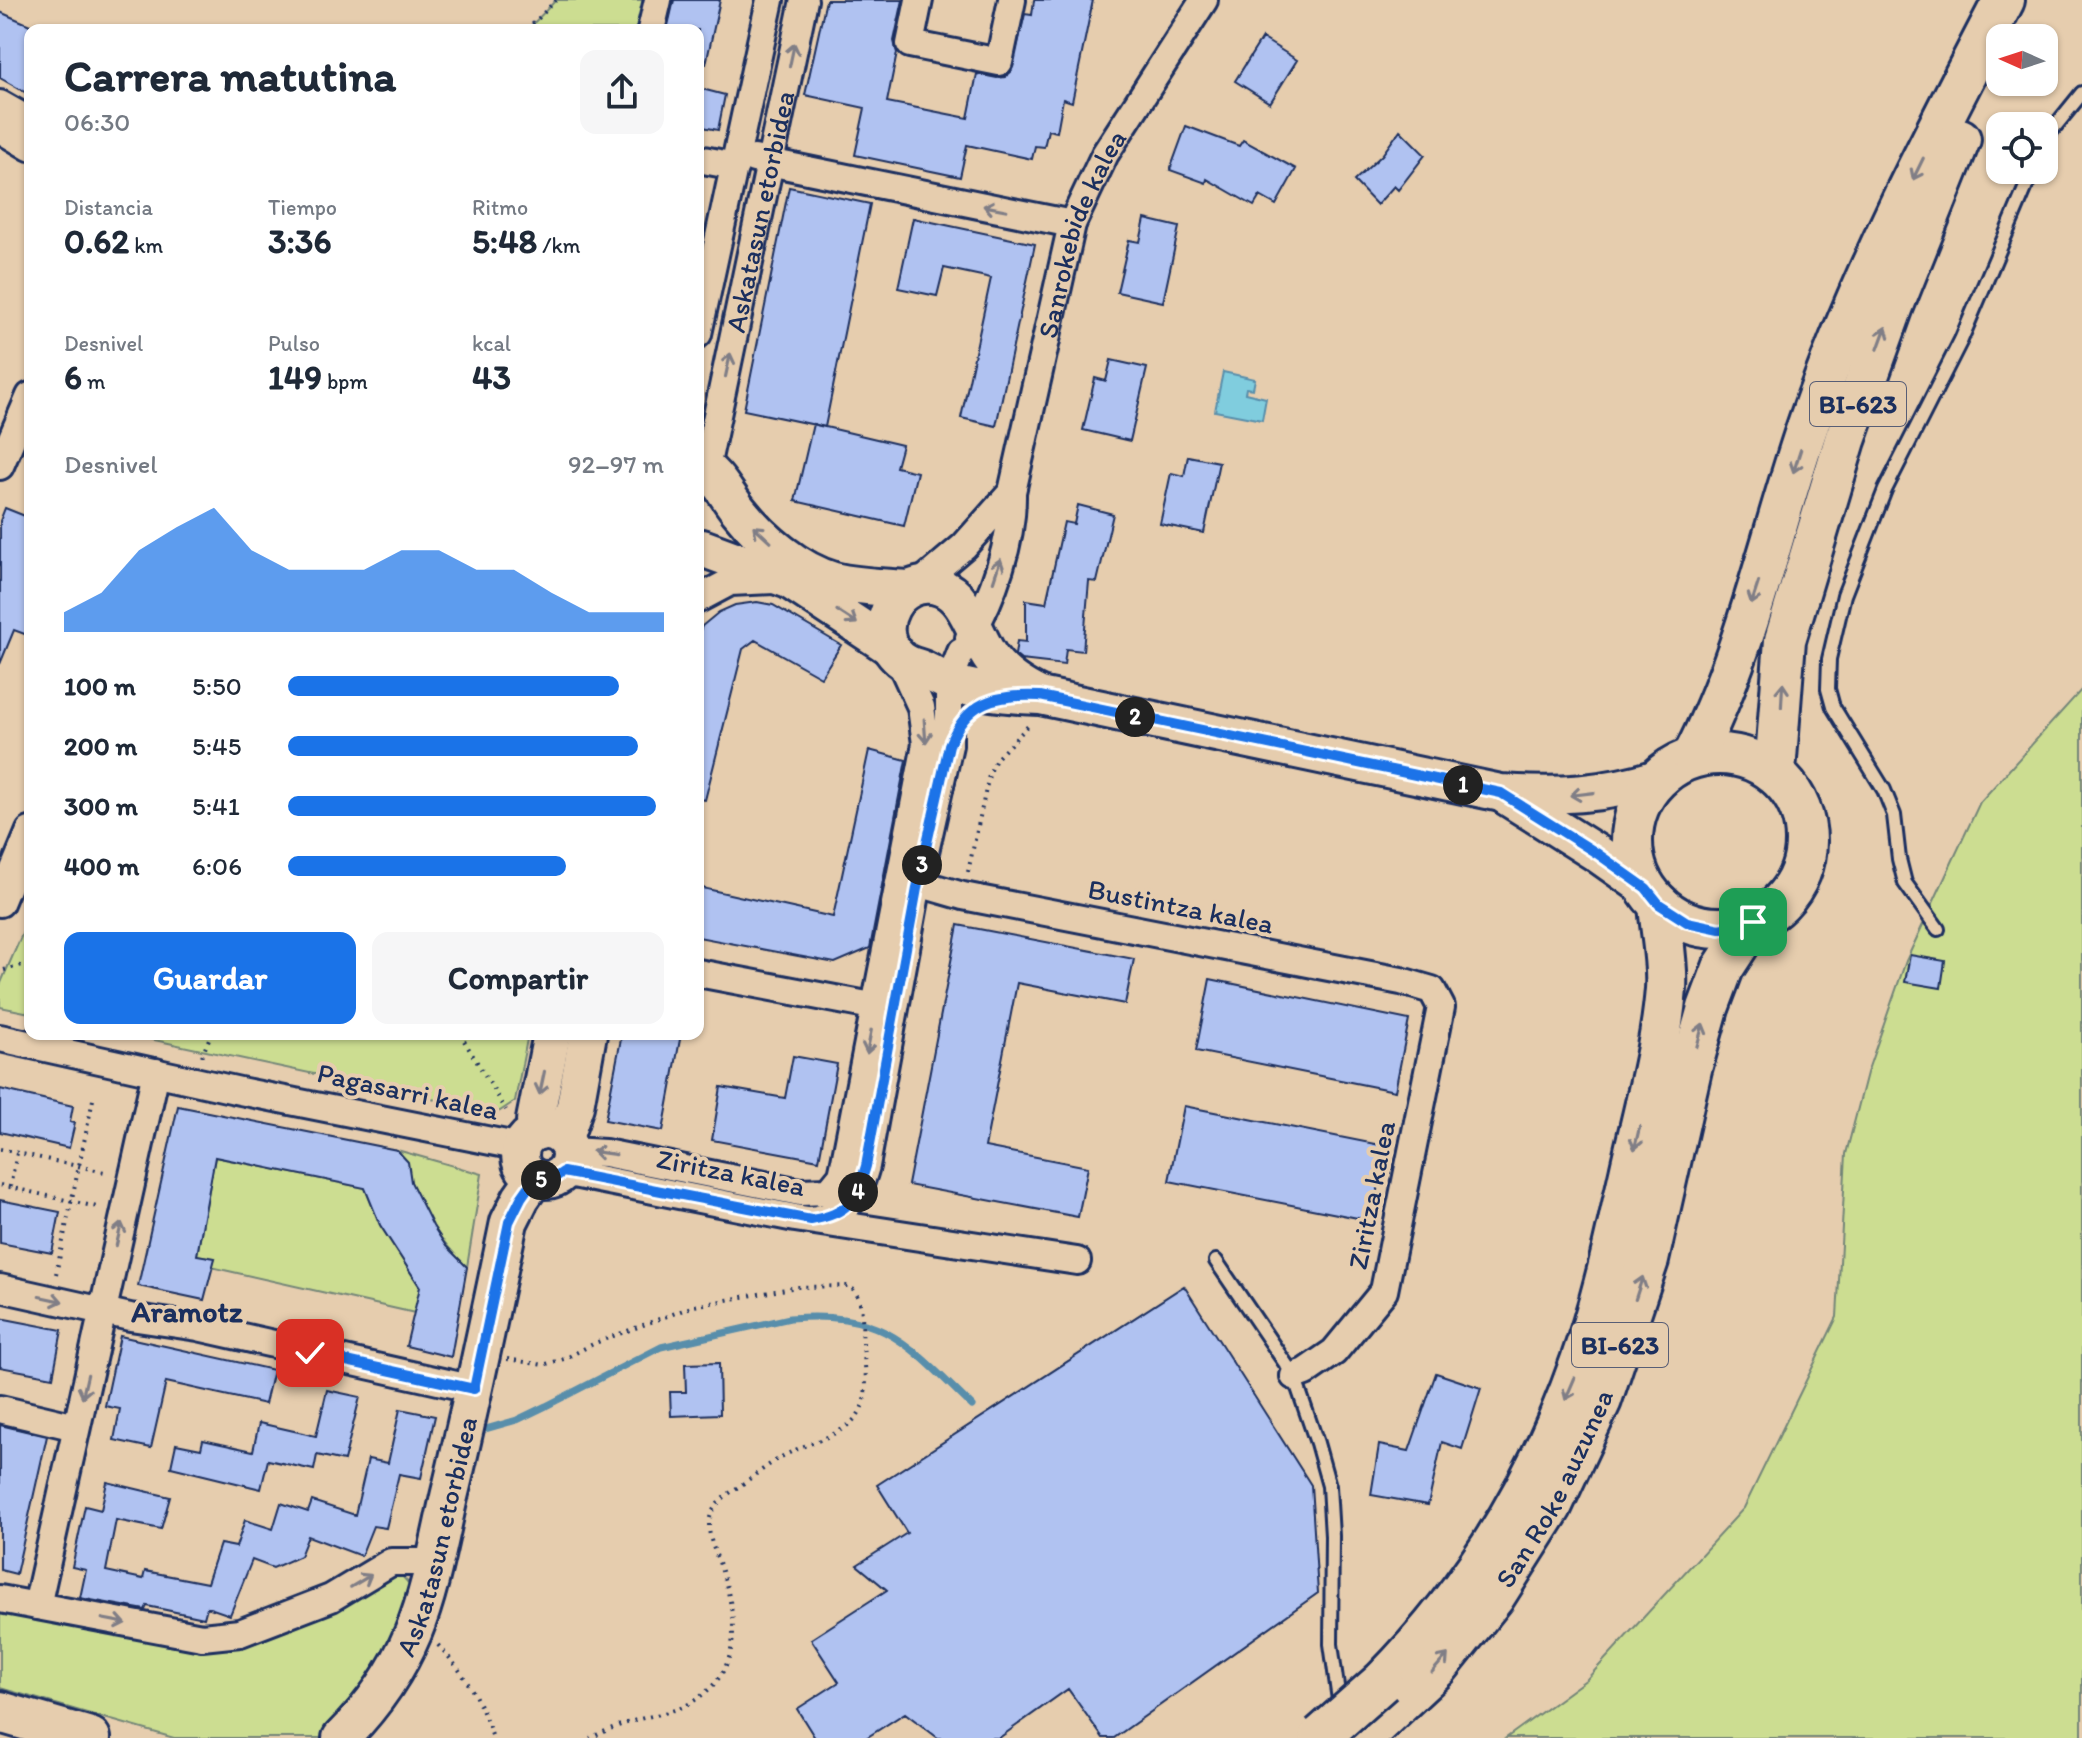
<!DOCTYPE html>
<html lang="es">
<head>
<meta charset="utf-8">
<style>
  body { margin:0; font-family:Itim,sans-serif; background:#f6f6f7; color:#1f2937; height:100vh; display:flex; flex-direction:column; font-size:30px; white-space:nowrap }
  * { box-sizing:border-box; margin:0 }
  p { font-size:26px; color:#747a83 }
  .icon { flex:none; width:44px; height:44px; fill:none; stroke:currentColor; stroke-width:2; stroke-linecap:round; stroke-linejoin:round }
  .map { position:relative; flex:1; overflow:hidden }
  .panel { position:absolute; left:24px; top:24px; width:680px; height:1016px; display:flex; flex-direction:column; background:#fff; border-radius:16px; box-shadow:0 2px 6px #0004 }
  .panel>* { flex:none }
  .needle { width:52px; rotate:273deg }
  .controls { position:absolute; left:1986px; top:24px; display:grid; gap:16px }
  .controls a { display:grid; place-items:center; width:72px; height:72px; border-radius:16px; background:#fff; box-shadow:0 2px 6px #0004; font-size:40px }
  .pin { position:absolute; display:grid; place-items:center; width:68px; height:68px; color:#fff; margin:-34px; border-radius:16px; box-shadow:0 4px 12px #0006 }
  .km { position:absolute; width:40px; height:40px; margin:-20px; border-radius:50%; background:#222; color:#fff; font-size:22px; line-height:40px; text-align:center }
  .round { display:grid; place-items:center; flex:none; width:84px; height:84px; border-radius:16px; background:#f6f6f7 }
  .overview { display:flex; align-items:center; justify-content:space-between; height:136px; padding:0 40px }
  h1 { font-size:44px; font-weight:700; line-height:60px }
  .metrics { display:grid; grid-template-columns:repeat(3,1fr); gap:12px; height:136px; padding:8px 40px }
  .metrics div { display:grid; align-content:center }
  .metrics b { font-size:34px; font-weight:700 }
  .metrics small { font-size:22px; font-weight:400 }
  .metrics p { font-size:22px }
  .chart { height:224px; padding:16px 40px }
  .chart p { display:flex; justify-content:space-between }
  .chart svg { width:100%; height:144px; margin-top:8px; fill:#1a73e8; opacity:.7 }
  .button { display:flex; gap:16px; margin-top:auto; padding:16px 40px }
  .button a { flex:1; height:92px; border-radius:16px; background:#1a73e8; color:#fff; font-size:32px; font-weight:700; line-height:92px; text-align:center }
  .button a+a { background:#f6f6f7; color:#1f2937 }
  ul { padding:0 40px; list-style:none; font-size:26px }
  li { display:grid; grid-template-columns:128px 96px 1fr; align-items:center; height:60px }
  li i { height:20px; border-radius:10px; background:#1a73e8 }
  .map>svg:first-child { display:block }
</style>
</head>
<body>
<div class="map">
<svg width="2082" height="1738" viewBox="0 0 2082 1738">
  <rect width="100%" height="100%" fill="#e6cdae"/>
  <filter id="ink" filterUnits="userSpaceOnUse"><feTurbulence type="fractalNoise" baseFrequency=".0125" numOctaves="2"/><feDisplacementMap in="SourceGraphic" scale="16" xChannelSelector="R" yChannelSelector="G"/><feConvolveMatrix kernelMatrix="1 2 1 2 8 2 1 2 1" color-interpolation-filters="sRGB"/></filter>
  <g filter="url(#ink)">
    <!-- green -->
    <path fill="#ccdd91" stroke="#748678" stroke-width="2" d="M556 0H644L638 30H527Z
      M2082 689V1738H1506L1587 1679 1744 1508 1837 1317 1846 1154 1867 1073 1906 961 1980 802Z
      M30 916V1013L0 1007V985Z
      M126 1034H528L515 1101 497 1113Z
      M397 1150 482 1174 467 1267C443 1244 423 1215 411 1183 405 1166 411 1165 397 1150Z
      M215 1157 365 1188 380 1225 420 1287 415 1313 211 1267 215 1258 197 1255Z
      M400 1574 423 1599 341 1738H174L0 1688V1599L202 1637 370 1576Z"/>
    <!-- water -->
    <path fill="#80cdde" stroke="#588eab" stroke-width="2" d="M1223 372 1255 379 1253 389 1246 388 1245 393 1266 398 1262 420 1215 411Z"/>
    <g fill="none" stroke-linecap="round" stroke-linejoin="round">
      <!-- stream -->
      <path stroke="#588eab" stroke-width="7" d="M475 1432 517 1420 546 1406 661 1347 790 1318C884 1310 910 1346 972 1406"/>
    </g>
    <!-- building -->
    <path fill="#b0c2f1" stroke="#1b2f5e" stroke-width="2" d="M674 0H720L706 64H698V30H667Z
      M826 0H903L894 41 897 53 887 102 968 118 977 74 997 78 1005 77 1011 72 1025 14 1032 15 1034 0H1093L1072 102 1063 99 1057 132 1048 130 1044 147 1035 146 1032 159 967 145 960 177 855 155 865 108 805 95Z
      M0 12 30 25V95L0 78Z
      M1262 38 1297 60 1270 103 1235 81Z
      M698 88 725 95 718 130 698 126Z
      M1186 126 1239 146 1243 140 1296 169 1276 205 1260 196 1254 206 1207 179 1206 183 1170 170Z
      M1400 130 1425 155 1398 190 1394 186 1377 205 1354 181 1382 155Z
      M789 187 870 204 825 427 744 410Z
      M913 218 1035 244 996 426 961 418 991 278 944 268 937 296 898 288Z
      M1145 219 1179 227 1163 302 1117 292 1129 240 1140 242Z
      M1111 360 1147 368 1130 441 1083 430 1095 378 1106 381Z
      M813 424 902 445 896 467 917 472 904 526 795 501Z
      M1188 456 1219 462 1204 533 1160 524 1171 473 1184 476Z
      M1078 505 1113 514 1097 582 1089 581 1083 651 1066 649 1064 665 1021 660 1015 655 1017 641 1026 642V600L1046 603 1064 522 1074 524Z
      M5 508 30 518V636L14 630 0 664V521Z
      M757 602 773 605 841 645 821 677 755 640 743 649 705 800 698 799V635L702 626 719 612 735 605Z
      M869 750 906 760 870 948 835 963 698 937V887L833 917Z
      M958 925 1134 959 1125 1004 1017 983 985 1147 1088 1167 1078 1217 908 1185Z
      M1910 955 1945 961 1941 988 1905 982Z
      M1210 979 1409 1020 1395 1091 1196 1051Z
      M622 1034H681L663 1131 605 1120Z
      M793 1056 837 1064 819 1160 712 1140 721 1087 785 1098Z
      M0 1089 73 1106 70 1122 75 1123 69 1148 0 1132Z
      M178 1106 397 1150 408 1162 411 1182 433 1226 446 1246 467 1267 451 1357 406 1346 420 1287 380 1225 365 1188 215 1157 197 1255 215 1258 204 1300 138 1286Z
      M1184 1106 1385 1146 1373 1221 1169 1181Z
      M0 1200 60 1212 52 1253 0 1243Z
      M1184 1286 1311 1485 1318 1593 1114 1738H1103L1068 1689 999 1738H938L905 1713 866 1738H815L797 1709 839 1682 811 1639 887 1590 857 1565 907 1533 877 1485Z
      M0 1318 62 1330 53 1377 0 1367Z
      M120 1336 273 1370 265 1404 166 1382 151 1448 114 1440 120 1409 105 1406Z
      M719 1363 720 1414 671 1416 670 1392H686L685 1364Z
      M1436 1373 1481 1388 1462 1449 1442 1442 1428 1505 1371 1495 1379 1445 1409 1451Z
      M327 1390 360 1397 344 1461 317 1455 314 1470 268 1460 261 1489 171 1467 176 1444 201 1449 203 1440 253 1451 259 1423 316 1436Z
      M400 1409 435 1416 421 1478 399 1474 386 1528 373 1526 361 1556 308 1536 300 1556 273 1568 252 1560 230 1615 207 1607 204 1618 147 1606 145 1610 80 1598 86 1570 72 1567 85 1506 101 1510 107 1482 170 1497 161 1529 116 1520 106 1571 143 1579 145 1571 207 1583 220 1544 236 1547 245 1520 273 1529 281 1503 308 1512 312 1501 355 1515 368 1459 388 1463Z
      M0 1425 47 1436 16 1574 0 1570Z"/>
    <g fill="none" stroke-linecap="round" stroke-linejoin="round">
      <!-- lane casing -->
      <g stroke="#1b2f5e" stroke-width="18">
        <path id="lane" d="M2044 145 2048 135 2082 93
          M1938 929 1905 883 1899 859 1894 815 1884 790 1833 707 1828 689 1829 659 1844 595 1885 490 1961 340 2033 170
          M1216 1261 1294 1376 1317 1443 1329 1486 1332 1536 1331 1644 1340 1707"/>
      </g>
      <!-- street casing -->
      <g stroke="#1b2f5e" stroke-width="32">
        <g id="street">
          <path d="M919 0 910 44 999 62 1012 0"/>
          <path d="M651 30 658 0"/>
          <path d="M0 104 30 121"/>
          <path d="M0 129 30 147"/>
          <path d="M698 159 735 166"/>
          <path d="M754 159 1072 224"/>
          <path d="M698 334 770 0"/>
          <path d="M0 466 30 396"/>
          <path id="s1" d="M706 468 804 0"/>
          <path d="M917 586 964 546 1012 492"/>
          <path d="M698 599 730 582 774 580"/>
          <path id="s2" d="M969 638C993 597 1013 541 1012 492L1072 224 1105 154 1204 0"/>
          <path d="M918 883 963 896 1401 981 1432 990 1441 1007 1384 1291 1334 1352 1305 1372 1294 1376"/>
          <path d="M0 903 30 831"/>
          <path d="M698 973 867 1005"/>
          <path d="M0 1038 240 1091 521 1147"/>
          <path d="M570 1151 605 1153 800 1192 829 1191 842 1175 845 1161 926 744 921 707 899 659"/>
          <path d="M563 1172 795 1218 1077 1261"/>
          <path d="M811 1220C849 1214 856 1200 866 1166L918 883 949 745V682L961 652"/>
          <path d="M0 1288 130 1317 198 1327 474 1389"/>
          <path d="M0 1409 76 1427"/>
          <path d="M0 1599 202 1637 240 1633 331 1598 391 1562H434"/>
          <path d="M37 1606 156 1072"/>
        </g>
      </g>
      <!-- secondary casing -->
      <g stroke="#1b2f5e" stroke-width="42">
        <g id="secondary">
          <path d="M698 464C717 474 726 495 739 511 762 540 798 571 834 581 858 587 884 587 908 589"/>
          <path d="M702 548 789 580 890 647"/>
          <path d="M1040 696C1021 687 1005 677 992 660 975 638 968 596 940 587 898 573 866 630 900 659 907 665 914 666 922 669 931 673 940 679 949 682 978 692 1010 695 1040 696L1501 793C1557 797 1604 795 1658 778"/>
          <path d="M1506 796 1598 854 1646 888"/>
          <circle cx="545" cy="1155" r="25"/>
          <path d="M539 1131 535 1120 552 1034"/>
          <path d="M564 1138 575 1106 588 1034"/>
          <path id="s3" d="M341 1738C372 1707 396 1674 413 1633 430 1592 439 1541 449 1497 471 1406 490 1314 509 1222L521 1198 535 1178"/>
        </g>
      </g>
      <!-- primary casing -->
      <g stroke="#1b2f5e" stroke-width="46">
        <g id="primary">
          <circle cx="1719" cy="841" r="87"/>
          <path d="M1693 757C1748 651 1771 531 1810 419 1861 273 1933 136 2004 0"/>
          <path d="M1775 772 1785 640 1845 440 1893 306 1960 139"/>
          <path d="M1382 1682C1472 1591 1539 1481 1581 1361 1603 1300 1616 1235 1630 1173 1643 1113 1661 1051 1666 989 1668 962 1661 932 1659 904"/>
          <path d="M0 1712 90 1738"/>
          <path id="s4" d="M1362 1738 1438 1667 1494 1597 1551 1507 1601 1400 1648 1260 1691 1069 1708 1008 1723 968 1753 922"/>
        </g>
      </g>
      <!-- path -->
      <path stroke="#1b2f5e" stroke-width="4" stroke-dasharray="2 6" stroke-linecap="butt" d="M527 30 556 0
        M968 872 989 775 996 759 1029 725
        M4 970 30 963
        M460 1034 506 1110
        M202 1056 211 1034
        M0 1149 109 1173
        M0 1185 101 1208
        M10 1187 17 1153
        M56 1274 94 1095
        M507 1359 543 1365 564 1359 595 1343 694 1306 797 1287 850 1286C866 1301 861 1323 863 1343 864 1362 869 1386 863 1404 854 1434 813 1440 789 1453 774 1460 761 1471 748 1480 735 1490 720 1497 712 1512 704 1529 714 1549 720 1565 739 1621 745 1676 683 1707 666 1714 647 1716 630 1722 616 1726 603 1732 590 1738
        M438 1645C467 1676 479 1699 493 1738"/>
      <!-- lane -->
      <use href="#lane" stroke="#e6cdae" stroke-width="12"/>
      <!-- street -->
      <use href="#street" stroke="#e6cdae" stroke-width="26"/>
      <!-- secondary -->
      <use href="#secondary" stroke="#e6cdae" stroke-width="36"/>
      <!-- primary -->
      <use href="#primary" stroke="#e6cdae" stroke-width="40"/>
      <!-- primary-bridge casing -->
      <g stroke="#1b2f5e" stroke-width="46" stroke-linecap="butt">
        <path id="primary-bridge" d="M1321 1736 1382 1682"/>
      </g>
      <!-- primary-bridge -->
      <use href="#primary-bridge" stroke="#e6cdae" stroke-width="40"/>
    </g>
    <!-- one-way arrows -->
    <defs><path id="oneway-shaft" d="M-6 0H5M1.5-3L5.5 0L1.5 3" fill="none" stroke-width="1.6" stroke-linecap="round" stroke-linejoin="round" transform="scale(2)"/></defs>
    <g stroke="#807e86">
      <use href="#oneway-shaft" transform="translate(792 55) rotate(-78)"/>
      <use href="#oneway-shaft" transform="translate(1918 169) rotate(116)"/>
      <use href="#oneway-shaft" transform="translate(995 208) rotate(-169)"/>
      <use href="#oneway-shaft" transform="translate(1882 338) rotate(-70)"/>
      <use href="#oneway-shaft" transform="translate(728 365) rotate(-78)"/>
      <use href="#oneway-shaft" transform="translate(1797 461) rotate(108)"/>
      <use href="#oneway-shaft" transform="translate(762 534) rotate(-137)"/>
      <use href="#oneway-shaft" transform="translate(997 570) rotate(-72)"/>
      <use href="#oneway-shaft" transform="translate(1755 593) rotate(108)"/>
      <use href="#oneway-shaft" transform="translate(847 617) rotate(33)"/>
      <use href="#oneway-shaft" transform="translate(1782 695) rotate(-87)"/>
      <use href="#oneway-shaft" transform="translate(925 731) rotate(86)"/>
      <use href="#oneway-shaft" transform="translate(1582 794) rotate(173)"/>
      <use href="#oneway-shaft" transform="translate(1700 1035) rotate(-75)"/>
      <use href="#oneway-shaft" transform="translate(869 1042) rotate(101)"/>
      <use href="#oneway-shaft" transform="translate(542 1083) rotate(102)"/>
      <use href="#oneway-shaft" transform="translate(1637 1138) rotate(103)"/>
      <use href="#oneway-shaft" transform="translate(604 1153) rotate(-172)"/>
      <use href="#oneway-shaft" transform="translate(119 1234) rotate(-77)"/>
      <use href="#oneway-shaft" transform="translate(1639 1288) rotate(-72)"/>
      <use href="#oneway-shaft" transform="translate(51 1299) rotate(12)"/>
      <use href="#oneway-shaft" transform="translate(85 1386) rotate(103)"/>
      <use href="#oneway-shaft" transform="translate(1570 1389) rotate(113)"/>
      <use href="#oneway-shaft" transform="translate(361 1581) rotate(-31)"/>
      <use href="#oneway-shaft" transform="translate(114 1621) rotate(11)"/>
      <use href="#oneway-shaft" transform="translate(1440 1663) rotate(-49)"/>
    </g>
  </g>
  <g fill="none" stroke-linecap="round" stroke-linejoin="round" filter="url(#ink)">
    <!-- route casing -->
    <g stroke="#fff" stroke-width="16">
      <path id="route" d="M310 1353 474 1389 509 1222 521 1198 535 1178 553 1179 563 1172 811 1220C849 1214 856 1200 866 1166L918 883 949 745C967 701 995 694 1040 696L1501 793 1598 854 1646 888 1659 904 1687 922 1720 929 1753 922"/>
    </g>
    <!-- route -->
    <use href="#route" stroke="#1a73e8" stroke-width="10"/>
  </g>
  <g text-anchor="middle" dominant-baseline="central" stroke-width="8" stroke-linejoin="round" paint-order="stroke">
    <!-- shield labels -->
    <g fill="#e6cdae" stroke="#585e76" stroke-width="2">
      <rect x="1810" y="382" width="96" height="44" rx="6"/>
      <rect x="1572" y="1323" width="96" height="44" rx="6"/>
    </g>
    <g font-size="26" font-weight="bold" fill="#1b2f5e">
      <text x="1858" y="404">BI-623</text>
      <text x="1620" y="1345">BI-623</text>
    </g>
    <!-- street labels -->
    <g font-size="28" fill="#1b2f5e" stroke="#e6cdae">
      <text stroke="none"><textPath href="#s1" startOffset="262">Askatasun etorbidea</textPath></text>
      <text stroke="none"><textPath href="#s2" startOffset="422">Sanrokebide kalea</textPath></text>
      <text transform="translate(1181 906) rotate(11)">Bustintza kalea</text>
      <text transform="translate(408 1091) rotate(12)">Pagasarri kalea</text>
      <text transform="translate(731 1172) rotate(11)">Ziritza kalea</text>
      <text transform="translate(1371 1195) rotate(-79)">Ziritza kalea</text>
      <text stroke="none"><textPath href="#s4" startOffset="318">San Roke auzunea</textPath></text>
      <text stroke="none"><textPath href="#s3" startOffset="228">Askatasun etorbidea</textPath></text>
    </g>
    <!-- neighbourhood labels -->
    <g font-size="30" font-weight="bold" fill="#1b2f5e" stroke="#e6cdae">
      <text x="187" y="1311">Aramotz</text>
    </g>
  </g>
</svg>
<div class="controls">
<a><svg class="needle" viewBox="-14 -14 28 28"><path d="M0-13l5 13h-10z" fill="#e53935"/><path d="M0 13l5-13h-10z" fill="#747a83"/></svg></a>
<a><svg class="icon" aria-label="locate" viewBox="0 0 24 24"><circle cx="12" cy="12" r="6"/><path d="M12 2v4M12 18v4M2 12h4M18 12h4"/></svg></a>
</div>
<div class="pin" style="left:1753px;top:922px;background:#1e9e55"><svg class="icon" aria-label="arrive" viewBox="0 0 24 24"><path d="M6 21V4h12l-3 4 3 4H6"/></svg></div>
<div class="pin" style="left:310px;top:1353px;background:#d93025"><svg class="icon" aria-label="check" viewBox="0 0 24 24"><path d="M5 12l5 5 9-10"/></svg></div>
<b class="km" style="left:1463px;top:785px">1</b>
<b class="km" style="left:1135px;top:717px">2</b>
<b class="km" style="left:922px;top:865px">3</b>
<b class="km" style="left:858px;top:1192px">4</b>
<b class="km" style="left:541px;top:1180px">5</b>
<section class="panel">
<div class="overview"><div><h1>Carrera matutina</h1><p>06:30</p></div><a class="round"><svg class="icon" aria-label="share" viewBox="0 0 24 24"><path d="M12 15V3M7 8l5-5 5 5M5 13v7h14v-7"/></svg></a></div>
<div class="metrics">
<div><p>Distancia</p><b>0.62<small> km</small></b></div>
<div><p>Tiempo</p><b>3:36</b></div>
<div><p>Ritmo</p><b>5:48<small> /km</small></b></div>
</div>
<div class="metrics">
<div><p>Desnivel</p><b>6<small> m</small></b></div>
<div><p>Pulso</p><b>149<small> bpm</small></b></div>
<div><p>kcal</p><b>43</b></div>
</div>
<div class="chart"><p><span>Desnivel</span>92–97 m</p>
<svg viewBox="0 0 160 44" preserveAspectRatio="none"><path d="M0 44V38L10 32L20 19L30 12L40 6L50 19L60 25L70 25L80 25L90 19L100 19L110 25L120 25L130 32L140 38L150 38L160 38V44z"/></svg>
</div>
<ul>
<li><b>100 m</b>5:50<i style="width:88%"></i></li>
<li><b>200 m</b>5:45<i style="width:93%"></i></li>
<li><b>300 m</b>5:41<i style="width:98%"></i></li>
<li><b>400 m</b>6:06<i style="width:74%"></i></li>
</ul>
<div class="button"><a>Guardar</a><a>Compartir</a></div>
</section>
</div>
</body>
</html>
